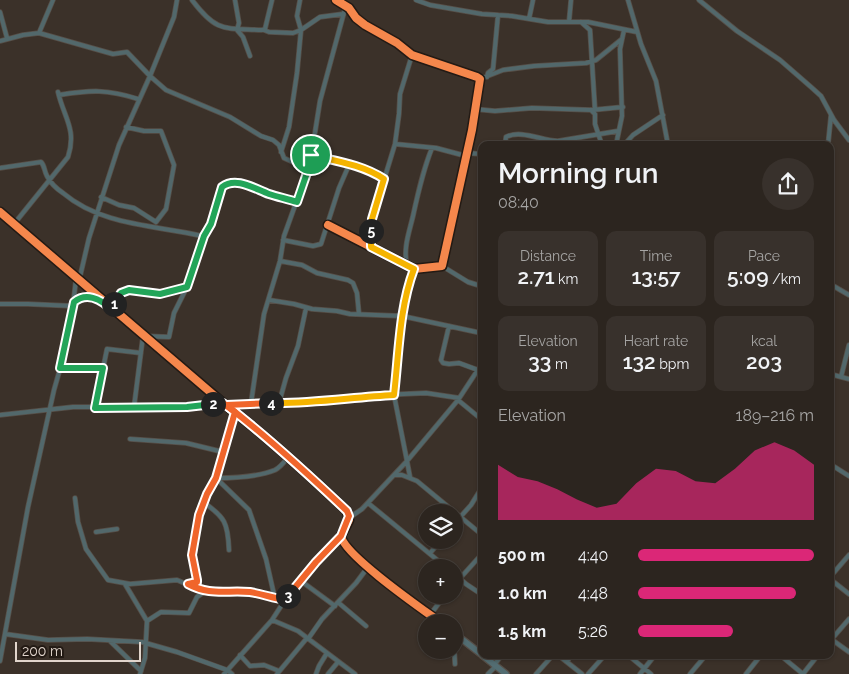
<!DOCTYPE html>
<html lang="en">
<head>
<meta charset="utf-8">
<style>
  body { margin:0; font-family:Raleway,sans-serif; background:#38312c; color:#f1f3f6; height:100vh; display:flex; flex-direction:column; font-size:19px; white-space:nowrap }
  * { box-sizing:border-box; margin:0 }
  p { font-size:16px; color:#a6a5a4 }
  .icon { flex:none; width:28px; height:28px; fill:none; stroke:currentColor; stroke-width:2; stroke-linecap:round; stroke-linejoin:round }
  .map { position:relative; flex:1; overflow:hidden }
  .side { position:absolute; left:478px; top:141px; width:356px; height:518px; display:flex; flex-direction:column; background:#2c251f; border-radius:10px; box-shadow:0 1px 4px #0004,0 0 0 1px #48423d }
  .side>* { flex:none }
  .controls { position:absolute; left:418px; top:504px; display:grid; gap:10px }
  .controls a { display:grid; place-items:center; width:45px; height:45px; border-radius:50%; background:#2c251f; box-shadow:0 1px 4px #0004,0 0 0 1px #48423d; font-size:25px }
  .scale { position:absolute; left:15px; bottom:12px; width:126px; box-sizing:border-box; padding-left:5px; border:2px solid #e1d5cc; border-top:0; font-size:14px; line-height:18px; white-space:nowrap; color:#e1d5cc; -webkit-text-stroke:4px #231a14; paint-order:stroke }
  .pin { position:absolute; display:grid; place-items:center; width:42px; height:42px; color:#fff; margin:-21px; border:2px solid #fff; border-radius:50%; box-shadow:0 1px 5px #0007 }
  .km { position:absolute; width:25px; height:25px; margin:-12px; border-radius:50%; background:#222; color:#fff; font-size:14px; line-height:25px; text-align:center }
  .round { display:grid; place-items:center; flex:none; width:52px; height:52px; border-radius:26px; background:#38312c }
  .summary { display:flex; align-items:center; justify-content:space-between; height:85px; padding:0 20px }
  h1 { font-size:28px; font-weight:600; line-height:38px }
  .figures { display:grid; grid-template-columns:repeat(3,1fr); gap:8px; height:85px; padding:5px 20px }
  .figures div { display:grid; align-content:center; border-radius:10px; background:#38312c; text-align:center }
  .figures b { font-size:21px; font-weight:600 }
  .figures small { font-size:14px; font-weight:400 }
  .figures p { font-size:14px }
  .chart { height:140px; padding:10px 20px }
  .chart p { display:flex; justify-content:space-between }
  .chart svg { width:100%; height:90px; margin-top:5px; fill:#db2777; opacity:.7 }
  ul { padding:0 20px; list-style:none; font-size:16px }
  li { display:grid; grid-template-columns:80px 60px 1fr; align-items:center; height:38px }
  li i { height:12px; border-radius:6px; background:#db2777 }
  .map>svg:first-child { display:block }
</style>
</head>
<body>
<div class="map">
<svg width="849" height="674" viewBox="0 0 849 674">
  <rect width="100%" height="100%" fill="#3b3129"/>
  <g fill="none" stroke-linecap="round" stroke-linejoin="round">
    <!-- street casing -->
    <g stroke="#574f48" stroke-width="5.5">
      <path id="street" d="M192 0C217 33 224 28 262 30L265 29 272 0
        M235 0 239 23 237 30 243 37 250 56
        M416 0 430 5 482 14 512 16 548 22H588L637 32
        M628 0 641 44 656 81 668 145
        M699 0 737 31 780 60 811 87 821 96 834 120 849 140
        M0 12 7 38
        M529 19 533 0
        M569 22 571 0
        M581 22 590 30 595 110
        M264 30 269 32 293 33 301 30 320 17 343 14
        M39 33 113 54 127 52 150 76 166 90 230 117 261 136 273 140 279 145 284 158 308 169
        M0 41 23 35 39 33 53 0
        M487 77 488 73 493 69 498 15
        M480 79 503 70 534 66 586 63 596 60 622 39
        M59 95C91 90 107 89 138 99
        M474 109 495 111 532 108 592 110 623 107
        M591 110 595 114V124L602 145
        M395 144 436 148 466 156
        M505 145 506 137C521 129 542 141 558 141L618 131
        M616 145 622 116 620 49 624 30
        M624 145 633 135 663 115
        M828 145 831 115
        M281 152 289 127 297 73 301 30 297 16 300 0
        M467 153 481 154
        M311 155C336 161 363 165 384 179
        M0 168 41 162C45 166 44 171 47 176 50 182 57 189 63 193 102 226 155 225 202 236L205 235 207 232 220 191 226 184 249 185 269 194 297 201
        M101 197 119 205 134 208 156 222 166 209 174 165 161 131H144L126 127
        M14 224 68 157C77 129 64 118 58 92
        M328 225 414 269 442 266 472 130 480 79 477 77 412 55 397 43 365 25 356 18 349 8 336 0
        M283 240 313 246 321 244 339 188 349 165
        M371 247 372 219 395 144 399 114 400 94 412 55
        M280 261 302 265 317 273 348 280 353 283 357 293 359 314
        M407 266C403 248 409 233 413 216 418 193 423 170 432 148
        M442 266 468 282 481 286
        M79 281 89 238 119 145 150 76 174 17 177 0
        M830 284 849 295
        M269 300 294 304 312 309 337 311 350 314 402 316 481 333
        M74 302 82 298 99 299
        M0 304H28L73 306
        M110 308 124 291 129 290 160 294 187 287 204 236
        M449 326 441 360 443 363 449 364 459 363 478 370
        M60 368H103
        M830 374 849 379
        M841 377 849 345
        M458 400 481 419
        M251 403 264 314 280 261 284 236 310 164 320 101 346 5
        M279 403 286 378 298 346 306 308
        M227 405 320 401 359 396 426 393 459 398
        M134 407 143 336 169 337 174 313 187 287
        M95 408 107 349 141 353
        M0 415 73 407H187L223 403
        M130 439 186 443 223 452
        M407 461 394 395 402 316 405 298 414 269
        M407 461 410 477
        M830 464 849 476
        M394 475H402L417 481 481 534
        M216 478 249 510 266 559 275 599
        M216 478C234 478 258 477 275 470 281 467 285 461 289 456
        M75 498 78 522 86 549 108 580 130 584 177 580 205 592 253 593 285 600
        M203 502C225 517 228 523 229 550
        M368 503 447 568
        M349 518 362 509 407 461 458 400 481 365
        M454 524 471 505 481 489
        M96 532 117 529
        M430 553 442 540
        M454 573 466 584 481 594
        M830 577 849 555
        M830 579 849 594
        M301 581 335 606
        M125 584 147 621 145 658 140 674
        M189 584 197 580 191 555 199 515 207 493 216 478 235 412
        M454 585 481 555
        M340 604 366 626
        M430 615 445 595
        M272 620 298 631 355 674
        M147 621 161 612 189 613 197 597 204 592
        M5 634 48 640 87 639 142 642 177 652 227 670 232 674
        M308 639 322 619 356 583 368 567
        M831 639 849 652
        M110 641 141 671
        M830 641 849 619
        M454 644 455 664
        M240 655 250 666 264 665 279 671
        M558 655 582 674
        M628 655 651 674
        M780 655 803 674 818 655
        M0 661 28 507 54 390 64 355 73 306 76 279
        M567 662 571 655
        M494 665 502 655
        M224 674 272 620 285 600 315 562 341 536
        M277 674 307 638
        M316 674 319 666 327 653
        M328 674 338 662
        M488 674 496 666
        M536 674 553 655
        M588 674 605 655
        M640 674 655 655
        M690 674 706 655
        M746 674 761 655"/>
    </g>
    <!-- secondary casing -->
    <g stroke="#574f48" stroke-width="8">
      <path id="secondary" d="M0 212 223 403C267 436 307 473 347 511L349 520 341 536C344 555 422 609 440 622
        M454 633 481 654
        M482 655 506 674"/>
    </g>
    <!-- street -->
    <use href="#street" stroke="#52686b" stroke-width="4"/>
    <!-- secondary -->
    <use href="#secondary" stroke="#536d72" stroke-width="5.5"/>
    <!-- cycleway casing -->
    <g stroke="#231a14" stroke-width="11">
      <path id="cycleway" d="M0 212 223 403C267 436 307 473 347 511L349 520 341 536C344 555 422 609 440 622
        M328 225 414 269 442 266 472 130 480 79 477 77 412 55 397 43 365 25 356 18 349 8 336 0"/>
    </g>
    <!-- cycleway -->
    <use href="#cycleway" stroke="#f5874c" stroke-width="8"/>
  </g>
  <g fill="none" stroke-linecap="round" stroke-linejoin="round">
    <!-- split-1 casing -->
    <g stroke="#fff" stroke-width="10">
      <path id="split-1" d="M114 304 121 293 129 290 160 294 187 287 204 236 211 224 222 187C236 176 255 189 269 194 278 197 288 199 297 202L310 164 311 155"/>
    </g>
    <!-- split-2 casing -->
    <g stroke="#fff" stroke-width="10">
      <path id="split-2" d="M114 304 110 308C100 299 86 292 74 302L60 368H103L95 408 187 407 213 404"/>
    </g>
    <!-- split-3 casing -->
    <g stroke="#fff" stroke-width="10">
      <path id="split-3" d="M213 404 223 403 235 412 216 478 207 494 199 515 192 555 197 580V582L188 584C210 596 226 590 250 592 262 594 273 598 285 600L288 596"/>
    </g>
    <!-- split-4 casing -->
    <g stroke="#fff" stroke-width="10">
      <path id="split-4" d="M271 403 226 405C269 438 308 474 347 511L349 516 341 536 316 562 288 596"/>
    </g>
    <!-- split-5 casing -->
    <g stroke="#fff" stroke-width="10">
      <path id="split-5" d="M271 403C312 404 353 397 394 395 399 353 399 309 414 269L371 247V231"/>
    </g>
    <!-- split-6 casing -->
    <g stroke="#fff" stroke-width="10">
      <path id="split-6" d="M311 155C336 161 363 165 384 179L372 219 371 231"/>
    </g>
    <!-- split-1 -->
    <use href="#split-1" stroke="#22a559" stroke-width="6"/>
    <!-- split-2 -->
    <use href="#split-2" stroke="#22a559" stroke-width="6"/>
    <!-- split-3 -->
    <use href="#split-3" stroke="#f0652b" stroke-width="6"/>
    <!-- split-4 -->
    <use href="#split-4" stroke="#f0652b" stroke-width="6"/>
    <!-- split-5 -->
    <use href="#split-5" stroke="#f5b400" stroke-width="6"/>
    <!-- split-6 -->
    <use href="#split-6" stroke="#f5b400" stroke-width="6"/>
  </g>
</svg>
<div class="controls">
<a><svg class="icon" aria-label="layers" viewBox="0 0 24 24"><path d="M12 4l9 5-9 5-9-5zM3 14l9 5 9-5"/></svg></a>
<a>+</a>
<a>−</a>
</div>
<div class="scale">200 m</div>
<div class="pin" style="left:311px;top:155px;background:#1e9e55"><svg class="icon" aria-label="arrive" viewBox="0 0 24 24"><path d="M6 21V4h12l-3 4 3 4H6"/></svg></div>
<b class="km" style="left:114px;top:304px">1</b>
<b class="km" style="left:213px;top:404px">2</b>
<b class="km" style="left:288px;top:596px">3</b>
<b class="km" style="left:271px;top:403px">4</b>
<b class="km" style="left:371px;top:231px">5</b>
<section class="side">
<div class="summary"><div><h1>Morning run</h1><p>08:40</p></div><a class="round"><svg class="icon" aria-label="share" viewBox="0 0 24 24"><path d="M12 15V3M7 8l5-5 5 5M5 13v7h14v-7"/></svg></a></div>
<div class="figures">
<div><p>Distance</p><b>2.71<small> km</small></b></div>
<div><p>Time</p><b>13:57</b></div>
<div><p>Pace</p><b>5:09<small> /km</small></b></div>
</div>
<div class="figures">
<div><p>Elevation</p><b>33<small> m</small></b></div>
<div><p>Heart rate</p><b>132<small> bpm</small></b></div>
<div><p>kcal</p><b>203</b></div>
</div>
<div class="chart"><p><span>Elevation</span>189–216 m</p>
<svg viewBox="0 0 160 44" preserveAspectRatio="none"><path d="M0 44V17L10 23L20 25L30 29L40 34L50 38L60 36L70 26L80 19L90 20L100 25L110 26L120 19L130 10L140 6L150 10L160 17V44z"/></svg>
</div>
<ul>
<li><b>500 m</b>4:40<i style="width:100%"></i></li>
<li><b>1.0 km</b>4:48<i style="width:90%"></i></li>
<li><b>1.5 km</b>5:26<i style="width:54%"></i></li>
</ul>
</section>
</div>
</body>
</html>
